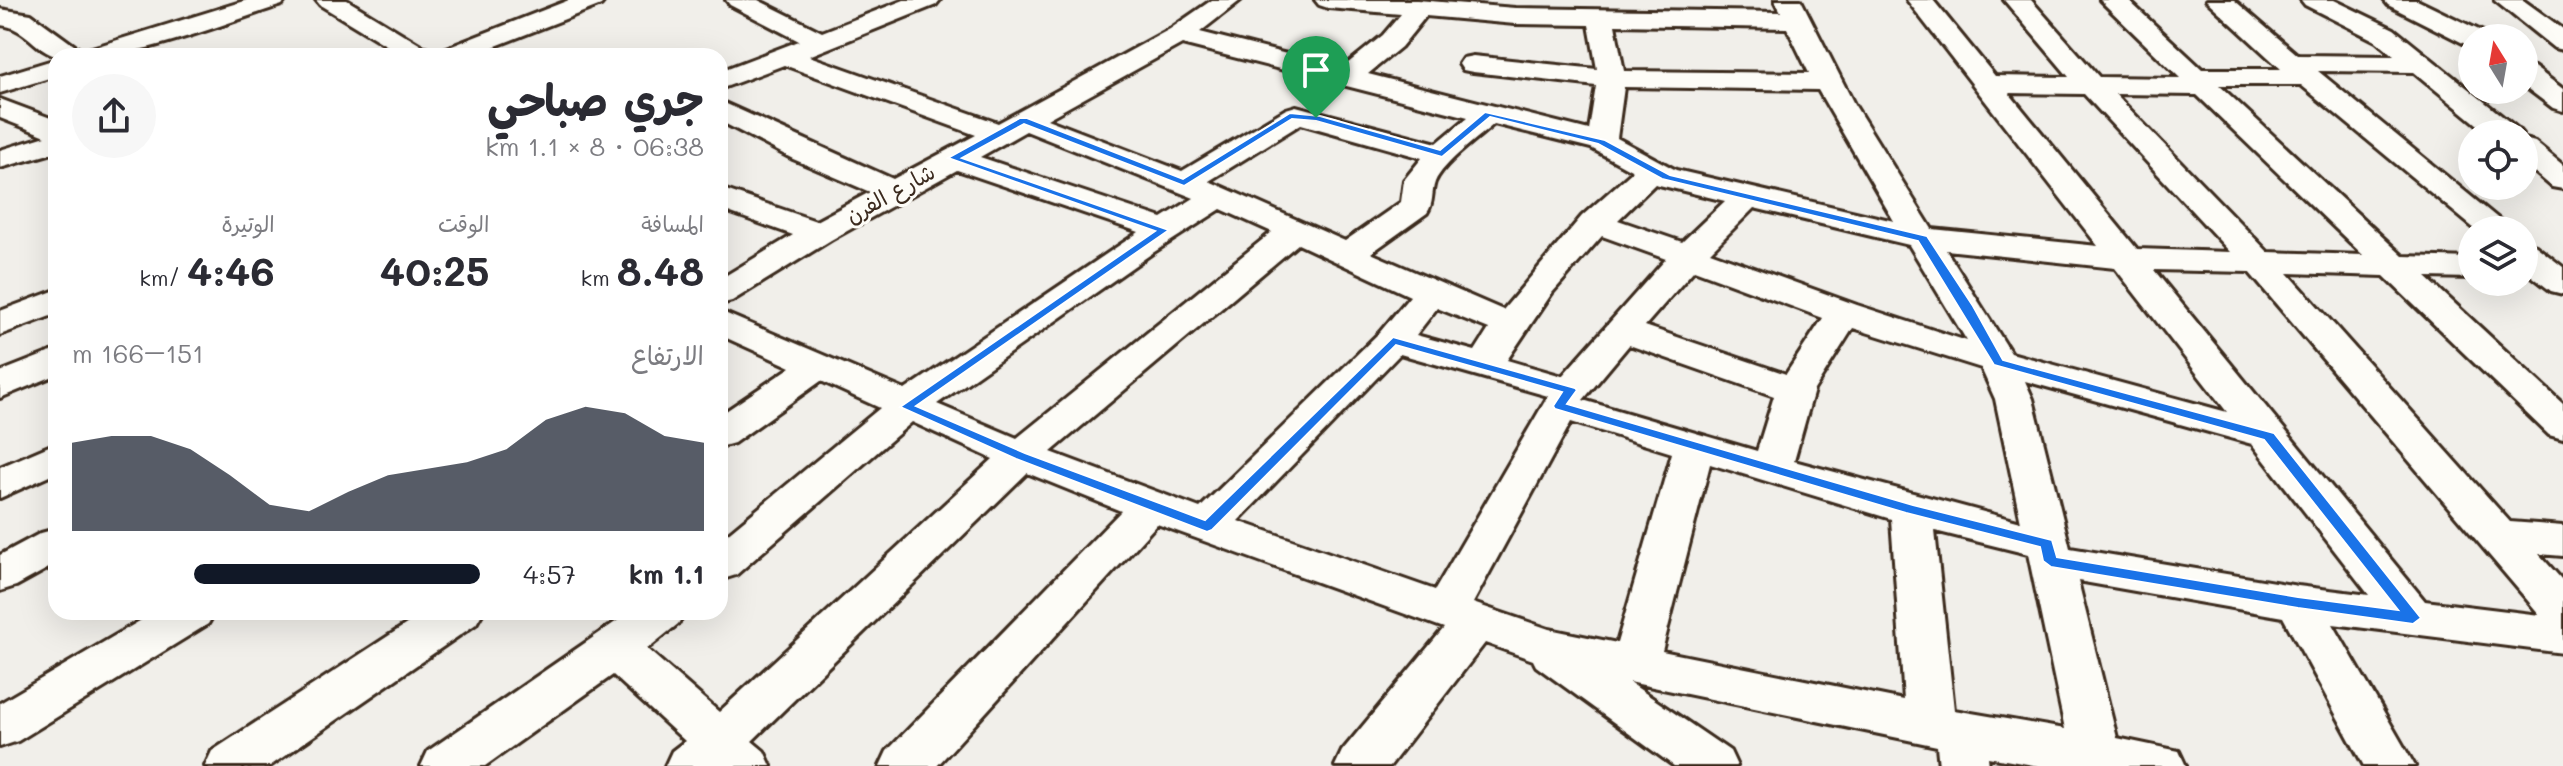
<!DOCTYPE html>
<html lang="ar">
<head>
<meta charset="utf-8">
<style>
  body { margin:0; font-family:Mali,"Playpen Sans Arabic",sans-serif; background:#f7f7f7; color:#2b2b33; direction:rtl; height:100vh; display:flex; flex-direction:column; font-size:30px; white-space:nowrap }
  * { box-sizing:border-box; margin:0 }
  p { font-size:26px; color:#7c7c81 }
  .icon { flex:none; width:44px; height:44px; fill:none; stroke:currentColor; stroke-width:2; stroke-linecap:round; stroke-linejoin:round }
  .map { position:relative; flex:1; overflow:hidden; direction:ltr }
  .side { position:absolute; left:48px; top:48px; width:680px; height:572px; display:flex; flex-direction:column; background:#fff; border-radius:24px; box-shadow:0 8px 32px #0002; direction:rtl }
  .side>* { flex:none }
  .needle { width:52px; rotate:349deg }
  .controls { position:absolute; left:2458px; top:24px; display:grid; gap:16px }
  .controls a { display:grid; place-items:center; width:80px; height:80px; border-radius:50%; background:#fff; box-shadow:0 8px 32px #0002; font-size:40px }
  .pin { position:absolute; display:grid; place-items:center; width:68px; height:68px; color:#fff; margin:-82px -34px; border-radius:50% 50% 50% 0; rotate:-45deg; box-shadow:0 0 8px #0007 }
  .pin .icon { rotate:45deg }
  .round { display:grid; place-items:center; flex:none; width:84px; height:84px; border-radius:42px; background:#f7f7f7 }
  .head { display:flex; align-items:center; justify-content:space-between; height:136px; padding:0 24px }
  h1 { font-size:44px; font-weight:700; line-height:60px }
  .stats { display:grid; grid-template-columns:repeat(3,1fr); gap:12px; height:136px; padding:8px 24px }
  .stats div { display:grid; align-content:center }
  .stats b { font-size:40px; font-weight:700 }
  .stats small { font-size:22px; font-weight:400 }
  .stats p { font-size:22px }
  .chart { height:224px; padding:16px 24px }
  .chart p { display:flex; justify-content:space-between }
  .chart svg { width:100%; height:144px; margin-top:8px; fill:#111827; opacity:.7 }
  ul { padding:0 24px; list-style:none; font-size:26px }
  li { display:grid; grid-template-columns:128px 96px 1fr; align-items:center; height:60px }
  li i { height:20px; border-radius:10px; background:#111827 }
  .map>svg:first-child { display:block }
</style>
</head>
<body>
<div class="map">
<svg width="2563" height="766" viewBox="0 0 2563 766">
  <rect width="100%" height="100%" fill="#f1efea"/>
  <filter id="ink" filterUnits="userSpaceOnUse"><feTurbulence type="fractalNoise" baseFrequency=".0125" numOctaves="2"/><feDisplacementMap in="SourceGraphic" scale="16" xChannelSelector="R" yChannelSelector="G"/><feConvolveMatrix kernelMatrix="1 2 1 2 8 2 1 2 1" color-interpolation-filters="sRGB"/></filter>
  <g filter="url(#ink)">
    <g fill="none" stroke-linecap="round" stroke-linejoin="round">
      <!-- minor casing -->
      <g stroke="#3b2a1e" stroke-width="6">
        <path id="minor" d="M247 0H286L282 5C222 24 116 68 56 56 37 52 26 27 0 25V9L31 14 82 51Z
          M316 0H347L434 53 569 0H605L601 5 470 56H404L320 5Z
          M726 0H758L822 32 904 0H940L936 5 809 56 998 123 1170 29 1212 0H1241L1200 32 1342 68 1383 35 1401 14 1328 8 1319 5 1315 0H1417L1515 8 1781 12 1775 0H1801L1854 104 1932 229 2098 246 1907 0H1933L1995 76 2069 77 2004 0H2031L2099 77 2180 78 2100 0H2128L2202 69H2281L2206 0H2234L2298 55 2394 56 2376 41 2305 5 2301 0H2334L2394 29 2517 128 2522 134H2489L2414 72 2318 71 2512 230H2476L2301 85H2219L2403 256 2472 258V278L2426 277 2563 404V439L2549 435 2384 276 2288 273 2510 522 2563 526V556L2539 554 2563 581V653L2333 624 2415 766H2364L2283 617 2078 581 2117 738 2179 751 2186 766H2039L1988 757 1989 766H1939L1937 746 1629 682 1730 751 1737 766H1674L1536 666 1533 660 1485 643 1390 766H1335L1342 751 1444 628 1157 524 937 766H880L887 751 1121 511 1027 473 752 741 764 751 771 766H665L672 751 685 741 613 675 485 766H421L428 751 630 612H685L678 624 647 649 719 712 993 459 912 422 736 575 720 580V540L880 408 821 381 734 443 720 447V415L791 367 720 335V311L905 390 1139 232 957 170 831 240 732 301 720 304V279L793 235 720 209V188L816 221 870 192 793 159 720 121V101L893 179 976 135 784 65 720 89V71L799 41 730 5ZM1426 16 1515 24 1589 25 1597 69 1473 56 1463 58 1459 64 1463 70 1473 72 1596 86 1589 130 1368 74 1401 47ZM1615 25 1787 28 1809 73 1624 71ZM1182 44 1468 117 1437 143 1296 106 1286 109 1182 171 1047 119ZM1624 87 1818 90 1894 221 1676 170 1617 138ZM2009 93 2084 94 2230 252 2137 249ZM2115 94 2197 95 2363 255 2268 252ZM1301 124 1422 158 1404 180 1401 202 1345 241 1209 181ZM1494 124 1591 148 1633 171 1582 216 1503 310 1371 253 1427 213C1434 203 1431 193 1435 182 1443 163 1478 138 1494 124ZM1026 131 1194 198 1162 218 980 157ZM1655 184 1725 201 1682 242 1618 220ZM1754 208 1909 245 1967 341 1857 305 1710 252ZM1221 209 1272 232 1017 438 937 404 1151 254ZM1602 236 1666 259 1562 376 1507 360 1552 293ZM1298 244 1410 296 1380 332 1200 508 1051 452ZM1946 250 2115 268 2227 412 2011 353ZM1694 270 1823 318 1786 374 1645 326ZM2154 270 2249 272 2540 615 2425 601ZM1437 308 1489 329 1475 351 1416 335ZM1853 328 1981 368 1995 399 2021 522 1794 461 1814 390ZM1629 345 1774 396 1757 451 1583 400ZM1400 354 1548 396 1435 590 1238 521ZM2025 381 2252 444 2369 595 2298 586 2070 548 2033 399ZM1571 422 1672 453 1617 643 1549 629 1473 603ZM1710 464 1891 519 1904 700 1662 651ZM1935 531 2028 554 2065 729 1954 710Z
          M2384 0H2417L2483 32 2487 38H2472V45L2465 44 2388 5Z
          M2494 0H2523L2563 29V50L2554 48Z
          M56 59V76L0 93V76Z
          M2524 65 2534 67 2563 89V111L2553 108 2524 86Z
          M0 99 56 120V152L0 168V150L46 136 0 118Z
          M2524 139 2535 142 2563 165V189L2552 187 2524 163Z
          M2524 243 2536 246 2563 267V294L2551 291 2524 270Z
          M56 290V314L0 335V311Z
          M56 350V375L0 398V372Z
          M56 443V473L0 498V467Z
          M56 529V564L16 586 0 591V555L41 533Z
          M155 612H215L208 624 18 741 0 747V703Z
          M425 612H483L476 624 270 766H205L212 751Z"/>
      </g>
      <!-- minor -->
      <use href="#minor" fill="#fdfcf7" fill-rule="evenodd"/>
    </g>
  </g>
  <!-- route -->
  <path fill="#1a73e8" stroke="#fff" stroke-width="2" fill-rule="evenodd" d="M1485 112 1605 140 1670 175 1927 236 1973 306 2003 360 2274 433 2421 618 2413 624 2298 608 2051 567 2043 561 2040 547 1906 513 1555 409 1553 406 1562 392 1396 345 1212 530 1207 532 1016 459 900 407 1155 231 948 158 1020 118H1027L1183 179 1290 113 1320 116 1440 150ZM1490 117 1598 144 1662 179 1918 241 1994 365 2264 440 2398 610 2298 597 2057 557 2052 540 1913 505 1567 404 1577 390 1575 388 1393 337 1205 520 1025 453 916 406 1169 230 962 158 1024 124 1184 186 1292 119 1316 121 1442 157Z"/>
  <g text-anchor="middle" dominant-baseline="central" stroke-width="6" stroke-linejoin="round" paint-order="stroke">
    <!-- far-street labels -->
    <g font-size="22" fill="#3b2a1e" stroke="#fdfcf7">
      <text transform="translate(890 193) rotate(-29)">شارع الفرن</text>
    </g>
  </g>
</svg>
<div class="controls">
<a><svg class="needle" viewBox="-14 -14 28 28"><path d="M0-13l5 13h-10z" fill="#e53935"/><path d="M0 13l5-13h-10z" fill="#7c7c81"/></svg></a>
<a><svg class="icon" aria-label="locate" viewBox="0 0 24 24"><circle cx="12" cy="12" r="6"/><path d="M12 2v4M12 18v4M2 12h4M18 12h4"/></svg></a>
<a><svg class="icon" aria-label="layers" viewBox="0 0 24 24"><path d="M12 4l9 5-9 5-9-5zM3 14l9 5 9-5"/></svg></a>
</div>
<div class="pin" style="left:1316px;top:118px;background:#1e9e55"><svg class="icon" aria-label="arrive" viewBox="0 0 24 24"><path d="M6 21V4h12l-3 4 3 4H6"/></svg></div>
<section class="side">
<div class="head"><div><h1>جري صباحي</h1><p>06:38 · 8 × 1.1 km</p></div><a class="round"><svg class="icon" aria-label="share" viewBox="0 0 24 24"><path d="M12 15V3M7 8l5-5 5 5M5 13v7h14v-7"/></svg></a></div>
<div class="stats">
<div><p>المسافة</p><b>8.48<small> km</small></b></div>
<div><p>الوقت</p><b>40:25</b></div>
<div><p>الوتيرة</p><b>4:46<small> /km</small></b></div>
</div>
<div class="chart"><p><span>الارتفاع</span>151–166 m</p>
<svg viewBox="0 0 160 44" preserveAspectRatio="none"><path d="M0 44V17L10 15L20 15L30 19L40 27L50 36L60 38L70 32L80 27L90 25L100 23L110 19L120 10L130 6L140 8L150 15L160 17V44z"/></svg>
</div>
<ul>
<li><b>1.1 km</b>4:57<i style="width:70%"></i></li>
</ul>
</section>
</div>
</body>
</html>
